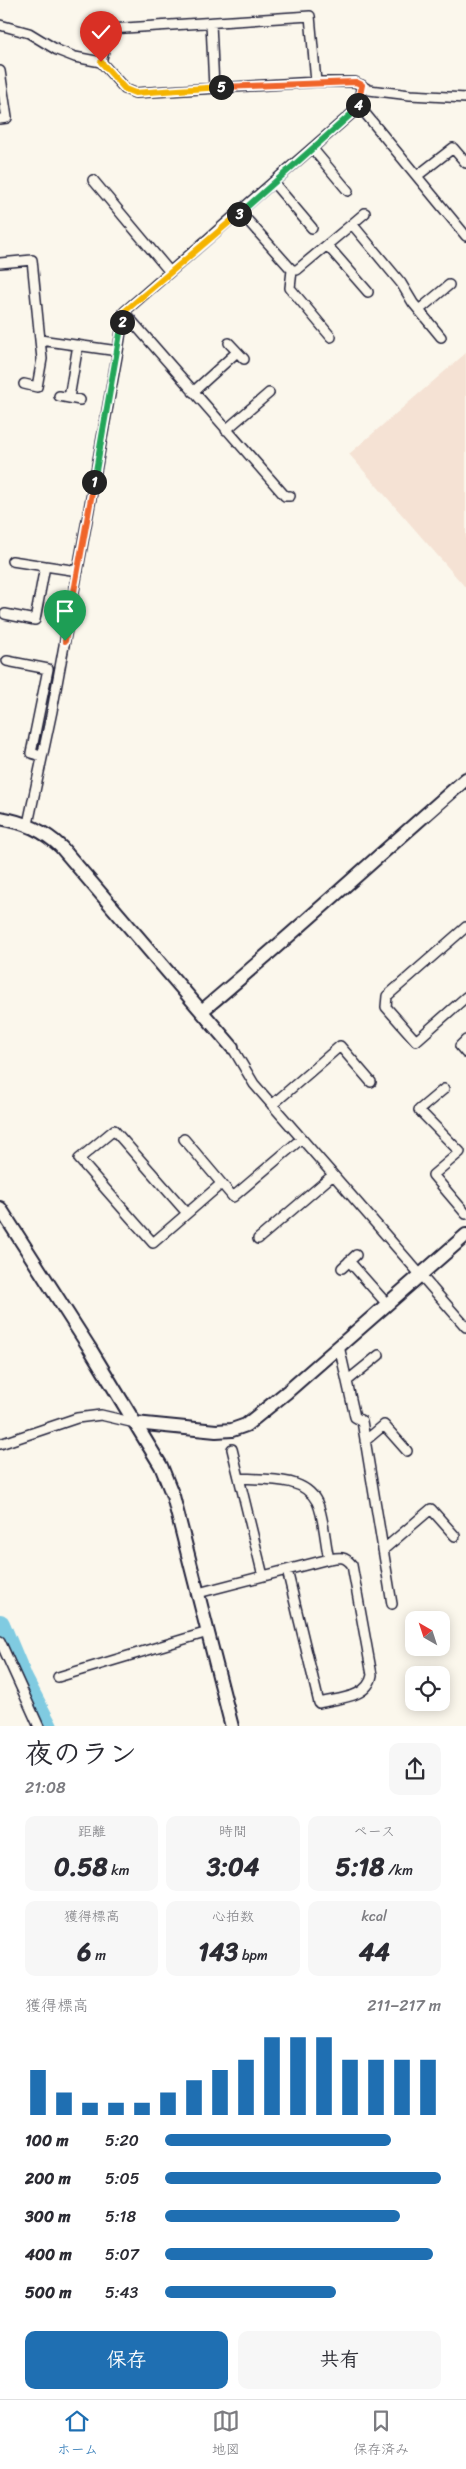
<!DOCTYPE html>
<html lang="ja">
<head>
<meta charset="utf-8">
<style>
  body { margin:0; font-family:Sriracha,"Klee One",sans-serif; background:#f7f7f7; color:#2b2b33; height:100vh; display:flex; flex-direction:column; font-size:19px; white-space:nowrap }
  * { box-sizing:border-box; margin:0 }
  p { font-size:16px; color:#7c7c81 }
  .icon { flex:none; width:28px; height:28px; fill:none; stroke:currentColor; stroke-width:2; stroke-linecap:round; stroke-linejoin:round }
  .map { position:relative; height:1726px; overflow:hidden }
  .panel { display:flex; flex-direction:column; background:#fff; flex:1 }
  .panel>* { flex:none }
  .needle { width:32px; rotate:321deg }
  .controls { position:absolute; left:405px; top:1611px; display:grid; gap:10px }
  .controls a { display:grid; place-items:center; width:45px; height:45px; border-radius:10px; background:#fff; box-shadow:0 2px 12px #0003; font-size:25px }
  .pin { position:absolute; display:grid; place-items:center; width:42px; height:42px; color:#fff; margin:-51px -21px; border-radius:50% 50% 50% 0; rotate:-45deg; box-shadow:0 0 5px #0007 }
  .pin .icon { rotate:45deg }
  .km { position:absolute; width:25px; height:25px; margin:-12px; border-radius:50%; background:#222; color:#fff; font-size:14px; line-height:25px; text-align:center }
  .round { display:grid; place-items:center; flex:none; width:52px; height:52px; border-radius:10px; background:#f7f7f7 }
  .head { display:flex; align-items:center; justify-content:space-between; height:85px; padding:0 25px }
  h1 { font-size:28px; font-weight:800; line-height:38px }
  .metrics { display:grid; grid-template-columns:repeat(3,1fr); gap:8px; height:85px; padding:5px 25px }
  .metrics div { display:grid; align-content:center; border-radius:10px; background:#f7f7f7; text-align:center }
  .metrics b { font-size:25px; font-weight:800 }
  .metrics small { font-size:14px; font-weight:400 }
  .metrics p { font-size:14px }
  .chart { height:140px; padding:10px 25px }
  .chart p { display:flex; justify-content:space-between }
  .chart svg { width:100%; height:90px; margin-top:5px; stroke:#1f6fb2; stroke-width:6 }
  .primary-button { display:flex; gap:10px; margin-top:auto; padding:10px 25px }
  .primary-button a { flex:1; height:58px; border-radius:10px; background:#1f6fb2; color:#fff; font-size:20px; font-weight:800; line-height:58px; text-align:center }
  .primary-button a+a { background:#f7f7f7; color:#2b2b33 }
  ul { padding:0 25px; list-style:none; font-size:16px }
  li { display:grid; grid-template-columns:80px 60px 1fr; align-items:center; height:38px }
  li i { height:12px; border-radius:6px; background:#1f6fb2 }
  .menu { display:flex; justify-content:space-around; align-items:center; height:70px; border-top:1px solid #e1e1e2; background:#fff; font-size:14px; color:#7c7c81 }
  .menu a { display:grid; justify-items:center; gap:2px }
  .menu .active { color:#1f6fb2 }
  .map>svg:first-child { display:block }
</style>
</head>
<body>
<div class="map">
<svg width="466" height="1727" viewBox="0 0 466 1727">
  <rect width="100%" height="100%" fill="#fbf7ec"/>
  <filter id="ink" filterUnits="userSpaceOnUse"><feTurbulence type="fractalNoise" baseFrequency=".02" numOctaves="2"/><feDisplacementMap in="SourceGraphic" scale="10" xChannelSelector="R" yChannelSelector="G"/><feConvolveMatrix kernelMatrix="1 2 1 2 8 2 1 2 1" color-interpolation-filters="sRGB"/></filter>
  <g filter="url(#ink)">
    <!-- built -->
    <path fill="#f5e2d4" d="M466 353V588L349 454Z"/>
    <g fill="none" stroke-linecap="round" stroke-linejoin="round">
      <!-- river -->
      <path stroke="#80cbe1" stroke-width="20" d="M0 1624 23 1679 48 1727"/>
      <!-- street casing -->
      <g stroke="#22223b" stroke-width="12">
        <path id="street" d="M211 23 214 88
          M0 25 29 33 57 50 75 57 101 62 125 89 135 93 316 82H355L369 90 410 95 466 98
          M101 62 110 29 310 16 316 82
          M0 71 7 118 0 119
          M357 109 364 112 466 236
          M312 148 348 191
          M417 176 453 148 466 163
          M93 180 170 272
          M273 182 312 228
          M241 213 292 270H297L352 224 401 283 413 303 441 337
          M352 224 365 213
          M327 245 368 292
          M0 263 32 260 40 340 118 351
          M292 270 290 288 331 337
          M419 310 449 285
          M124 312 285 496H290
          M229 343 244 359
          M24 384 37 387 42 359 40 340
          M193 392 237 352
          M59 396 80 400
          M69 398 78 345
          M226 430 269 393
          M12 561 78 571
          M5 614 35 620 45 566
          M7 661 48 669 31 753 41 756
          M28 824 52 711 118 351 124 312 357 109 362 85
          M466 927 387 996 386 1007 416 1041 466 997
          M466 1040 460 1046 466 1053
          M232 1047 254 1084 466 1327
          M444 1089 419 1110 460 1152 433 1175 466 1214
          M272 1105 340 1046 371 1082
          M184 1139 233 1197 301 1139
          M187 1213 114 1130 79 1159 153 1243 221 1184
          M258 1239 333 1175
          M349 1261 387 1304
          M342 1268 356 1255
          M339 1346 355 1417 362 1421 392 1604
          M347 1381 379 1355
          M365 1441 384 1425 407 1451
          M0 1444 77 1418 101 1415 135 1423
          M232 1449 263 1576
          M239 1478C263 1480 304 1475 317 1502 324 1516 325 1543 329 1559
          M383 1550 431 1509 455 1536
          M198 1593 329 1559C340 1557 345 1556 352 1565L372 1675C368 1698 339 1698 319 1703L287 1570
          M0 1641 39 1727
          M58 1677 208 1632"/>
      </g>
      <!-- secondary casing -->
      <g stroke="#22223b" stroke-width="16">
        <path id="secondary" d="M0 818C24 822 43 830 61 847L232 1047
          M203 1010C292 935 378 856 466 779
          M0 1208 89 1347 161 1466 173 1496 232 1727
          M135 1423 216 1431 232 1430 246 1425 287 1392 466 1235"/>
      </g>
      <!-- street -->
      <use href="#street" stroke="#fbf7ec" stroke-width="9"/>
      <!-- secondary -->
      <use href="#secondary" stroke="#fbf7ec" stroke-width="12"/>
    </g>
  </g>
  <g fill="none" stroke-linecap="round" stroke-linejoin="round" filter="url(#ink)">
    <!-- split-1 casing -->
    <g stroke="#fff" stroke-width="10">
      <path id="split-1" d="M65 641 94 482"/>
    </g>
    <!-- split-2 casing -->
    <g stroke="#fff" stroke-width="10">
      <path id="split-2" d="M94 482 122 322"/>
    </g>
    <!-- split-3 casing -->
    <g stroke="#fff" stroke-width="10">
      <path id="split-3" d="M122 322 124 312 239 214"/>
    </g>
    <!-- split-4 casing -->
    <g stroke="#fff" stroke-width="10">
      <path id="split-4" d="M239 214 357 109 358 105"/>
    </g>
    <!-- split-5 casing -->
    <g stroke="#fff" stroke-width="10">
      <path id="split-5" d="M221 87 356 82 362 85 358 105"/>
    </g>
    <!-- split-6 casing -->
    <g stroke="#fff" stroke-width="10">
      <path id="split-6" d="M101 62 125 89 135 93 221 87"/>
    </g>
    <!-- split-1 -->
    <use href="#split-1" stroke="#f0652b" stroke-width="6"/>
    <!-- split-2 -->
    <use href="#split-2" stroke="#22a559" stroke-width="6"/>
    <!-- split-3 -->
    <use href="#split-3" stroke="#f5b400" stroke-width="6"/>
    <!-- split-4 -->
    <use href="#split-4" stroke="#22a559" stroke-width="6"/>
    <!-- split-5 -->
    <use href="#split-5" stroke="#f0652b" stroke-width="6"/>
    <!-- split-6 -->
    <use href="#split-6" stroke="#f5b400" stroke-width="6"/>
  </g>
</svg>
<div class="controls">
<a><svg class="needle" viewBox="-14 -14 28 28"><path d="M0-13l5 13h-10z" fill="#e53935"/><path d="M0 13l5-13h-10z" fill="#7c7c81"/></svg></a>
<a><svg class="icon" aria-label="locate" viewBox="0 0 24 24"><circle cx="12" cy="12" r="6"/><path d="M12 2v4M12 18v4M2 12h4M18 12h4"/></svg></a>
</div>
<div class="pin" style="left:65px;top:641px;background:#1e9e55"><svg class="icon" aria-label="arrive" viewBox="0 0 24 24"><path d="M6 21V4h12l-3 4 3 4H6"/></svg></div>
<div class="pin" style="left:101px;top:62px;background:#d93025"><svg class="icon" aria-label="check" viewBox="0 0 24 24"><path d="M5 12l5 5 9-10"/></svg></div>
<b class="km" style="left:94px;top:482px">1</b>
<b class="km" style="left:122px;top:322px">2</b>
<b class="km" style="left:239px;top:214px">3</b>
<b class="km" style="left:358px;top:105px">4</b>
<b class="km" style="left:221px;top:87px">5</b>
</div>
<section class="panel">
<div class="head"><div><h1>夜のラン</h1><p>21:08</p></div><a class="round"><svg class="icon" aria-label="share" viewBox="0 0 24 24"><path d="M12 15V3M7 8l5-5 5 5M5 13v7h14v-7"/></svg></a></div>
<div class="metrics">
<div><p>距離</p><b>0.58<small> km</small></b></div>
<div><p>時間</p><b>3:04</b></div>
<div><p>ペース</p><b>5:18<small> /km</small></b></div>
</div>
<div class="metrics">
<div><p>獲得標高</p><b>6<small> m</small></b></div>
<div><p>心拍数</p><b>143<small> bpm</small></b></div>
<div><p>kcal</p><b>44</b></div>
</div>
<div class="chart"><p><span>獲得標高</span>211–217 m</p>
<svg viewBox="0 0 160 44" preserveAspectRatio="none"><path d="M5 44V22M15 44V33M25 44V38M35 44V38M45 44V38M55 44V33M65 44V27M75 44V22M85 44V17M95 44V6M105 44V6M115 44V6M125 44V17M135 44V17M145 44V17M155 44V17"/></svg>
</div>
<ul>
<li><b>100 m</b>5:20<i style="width:82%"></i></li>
<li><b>200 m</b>5:05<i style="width:100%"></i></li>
<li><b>300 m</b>5:18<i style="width:85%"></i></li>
<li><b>400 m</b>5:07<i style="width:97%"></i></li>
<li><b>500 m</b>5:43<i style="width:62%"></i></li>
</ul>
<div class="primary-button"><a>保存</a><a>共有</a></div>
</section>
<nav class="menu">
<a class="active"><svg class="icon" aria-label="home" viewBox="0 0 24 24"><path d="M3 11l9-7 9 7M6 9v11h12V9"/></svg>ホーム</a>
<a><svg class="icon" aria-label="map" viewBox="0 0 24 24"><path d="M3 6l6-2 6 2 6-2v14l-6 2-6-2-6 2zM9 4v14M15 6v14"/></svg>地図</a>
<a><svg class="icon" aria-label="saved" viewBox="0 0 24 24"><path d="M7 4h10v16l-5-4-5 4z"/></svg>保存済み</a>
</nav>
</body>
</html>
